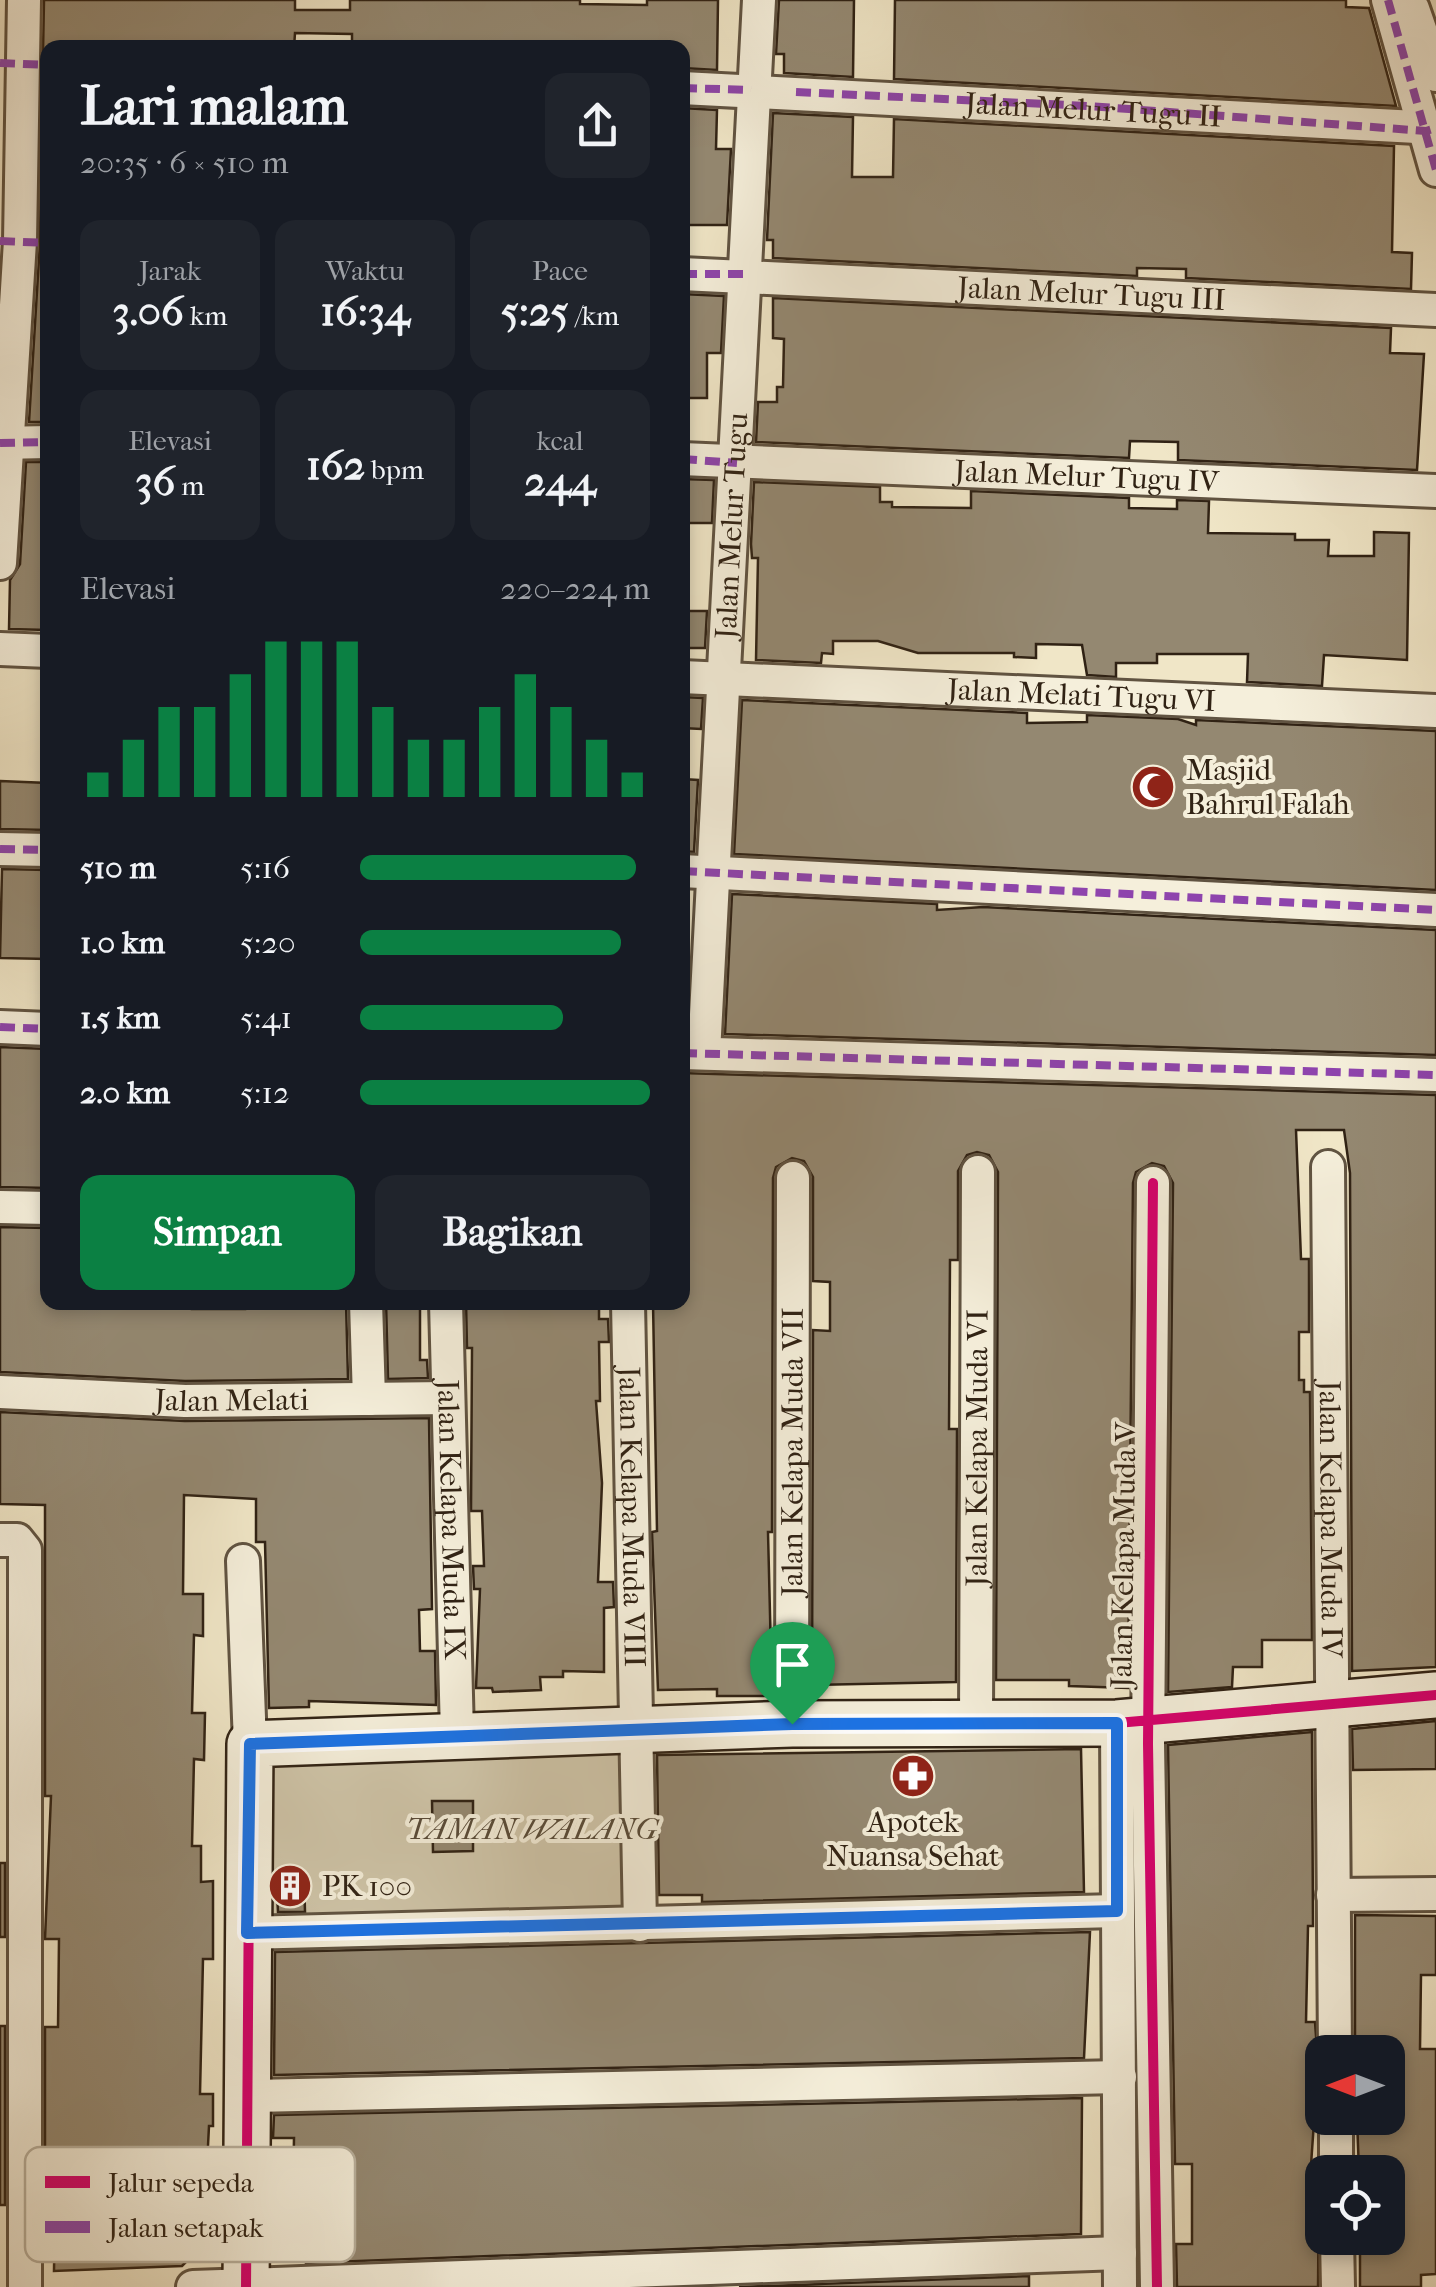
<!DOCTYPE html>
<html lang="id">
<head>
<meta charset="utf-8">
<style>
  body { margin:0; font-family:"IM FELL French Canon",serif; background:#20242c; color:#f1f3f6; height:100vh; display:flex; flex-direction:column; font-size:38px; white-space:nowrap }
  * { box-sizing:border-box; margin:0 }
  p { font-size:32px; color:#9ea1a6 }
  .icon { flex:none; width:55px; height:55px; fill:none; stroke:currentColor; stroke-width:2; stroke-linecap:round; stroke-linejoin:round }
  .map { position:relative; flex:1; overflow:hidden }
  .side { position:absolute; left:40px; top:40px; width:650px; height:1270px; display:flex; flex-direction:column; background:#171b24; border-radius:20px; box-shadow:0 5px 15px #0003 }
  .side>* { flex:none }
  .needle { width:65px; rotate:270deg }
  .controls { position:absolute; left:1305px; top:2035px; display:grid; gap:20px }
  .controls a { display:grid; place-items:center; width:100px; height:100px; border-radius:20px; background:#171b24; box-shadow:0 5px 15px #0003; font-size:50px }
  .pin { position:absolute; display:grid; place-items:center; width:85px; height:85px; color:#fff; margin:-102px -42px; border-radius:50% 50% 50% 0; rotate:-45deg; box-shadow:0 0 10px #0007 }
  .pin .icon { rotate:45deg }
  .round { display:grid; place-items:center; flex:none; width:105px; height:105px; border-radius:20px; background:#20242c }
  .summary { display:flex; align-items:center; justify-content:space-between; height:170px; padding:0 40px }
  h1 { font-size:55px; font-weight:700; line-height:75px }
  .figures { display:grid; grid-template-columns:repeat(3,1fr); gap:15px; height:170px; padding:10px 40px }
  .figures div { display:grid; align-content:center; border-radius:20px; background:#20242c; text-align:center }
  .figures b { font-size:42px; font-weight:700 }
  .figures small { font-size:28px; font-weight:400 }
  .figures p { font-size:28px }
  .chart { height:280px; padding:20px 40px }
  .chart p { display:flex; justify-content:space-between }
  .chart svg { width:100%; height:180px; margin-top:10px; stroke:#0b8043; stroke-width:6 }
  .primary-button { display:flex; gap:20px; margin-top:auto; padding:20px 40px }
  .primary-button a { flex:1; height:115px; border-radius:20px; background:#0b8043; color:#fff; font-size:40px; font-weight:700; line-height:115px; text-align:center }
  .primary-button a+a { background:#20242c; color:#f1f3f6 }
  ul { padding:0 40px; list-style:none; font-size:32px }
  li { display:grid; grid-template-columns:160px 120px 1fr; align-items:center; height:75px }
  li i { height:25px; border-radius:12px; background:#0b8043 }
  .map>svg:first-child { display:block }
</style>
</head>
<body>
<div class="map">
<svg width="1436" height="2287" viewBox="0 0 1436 2287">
  <rect width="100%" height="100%" fill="#f0e6c7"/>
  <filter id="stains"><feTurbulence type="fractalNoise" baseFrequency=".002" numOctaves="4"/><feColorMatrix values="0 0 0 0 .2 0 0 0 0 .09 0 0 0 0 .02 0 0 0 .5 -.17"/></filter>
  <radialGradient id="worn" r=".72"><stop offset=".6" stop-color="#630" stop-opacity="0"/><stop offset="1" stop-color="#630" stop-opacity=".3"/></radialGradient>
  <!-- green -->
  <path fill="#cfc5a9" stroke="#80745e" stroke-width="2.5" d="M633 1735 637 1916 253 1930V1762Z"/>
  <!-- building -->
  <path fill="#948871" stroke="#302214" stroke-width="2.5" d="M44 0H295V10H350V0H580V4L647 5V0H718L717 70 682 68V48H352V34L295 33 294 48H48L43 52Z
    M779 0H854L853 77 784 73V54H776Z
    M895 0H1346V7L1369 8 1396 106 894 79Z
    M42 92H48V422H29L40 242Z
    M682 108 717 110 716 149H731L727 225H683L686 145H682Z
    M773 113 853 117 852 177H893L894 119 1394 146 1392 252 1412 253 1411 289 1186 278V269L1137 268V276L773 258V240H767Z
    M682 294 724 296 721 353H707V398H682Z
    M773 298 1391 328 1390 353 1424 354 1417 470 1178 460V442L1130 441 1129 458 756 442 758 402H777V387H783L784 339 773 338Z
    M26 462H48V630L9 629 10 580 20 564Z
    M682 479 714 480 712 523H682Z
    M754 482 880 487V502H892V507L971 508V491L1129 498V508L1177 509V500L1209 501 1208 533 1295 534V540H1329L1328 556H1374V532L1409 533 1407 660 1324 655 1322 686 1247 682 1248 654H1157V663H1116V677L1087 675 1082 645 1036 644V658L1014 657V653H918L878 641H833V654L822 653 821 663 756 660 758 558H752L751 544Z
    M682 611H707L705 648H682Z
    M682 697 703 698 701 729 682 728Z
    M742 700 1027 713V723L1087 722V715L1178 719 1196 725V720L1436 731V890L734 854Z
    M682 779 698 780 694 852 682 851Z
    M0 781 48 783V830L0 829Z
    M2 869 48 870V959L0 958Z
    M732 894 937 904V910L983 907 1436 930V1055L725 1034Z
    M0 1047 48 1049V1188L0 1187Z
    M682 1073 1436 1095V1667L1352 1671 1350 1173 1344 1130H1296L1301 1259H1309V1332H1299V1380H1304V1392H1310L1312 1640H1262V1667H1233L1232 1687 1168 1692 1173 1183 1164 1166 1152 1163 1136 1172 1133 1183 1128 1688 1069 1686V1680H996L998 1172 989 1155 977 1152 967 1155 958 1171V1260H950L949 1429H957L956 1682 812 1685 813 1330 830 1331V1282L813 1281V1177L804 1161 792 1158 776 1167 773 1178 772 1532H768L772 1696H717V1689L658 1690 652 1532 657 1531 653 1302H682Z
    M0 1227 48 1228V1302H192V1309H245V1302H346L348 1379 185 1381 0 1372Z
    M386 1302H420V1360H427L428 1378 388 1379Z
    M466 1302H599V1319H608L609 1342H599L600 1401H596L602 1483 598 1582H613L614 1607 604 1608V1672L563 1671V1677H540L541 1690 493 1692 492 1688H476L480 1589H474L473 1566H484L482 1511H471L472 1348H467Z
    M0 1412 185 1421 429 1418 432 1609 419 1610 420 1651H435L436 1705 309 1701V1707L269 1708 265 1542H256V1499L184 1495 183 1594H203V1636L194 1635 192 1713H205L204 1760 194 1759 192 1846H201V1882L213 1881V1959H203L200 2094H213V2126H209L203 2245 182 2266 54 2271 55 2206H45V2027H58L59 1939H45L51 1796H45V1505L0 1504Z
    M1436 1721V1769L1353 1770 1352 1729Z
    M1312 1732 1313 1926H1308L1306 2022H1315L1318 2063 1310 2180 1319 2183 1318 2287H1177L1176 2244H1192V2164H1175L1168 1745Z
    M1081 1749 1084 1892 702 1902V1895H659L657 1755Z
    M432 1801H473V1851L433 1852Z
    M0 1863H5V1937H0Z
    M276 1875H304L305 1912H278Z
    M1355 1915 1436 1916V1975H1421L1420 2049H1436V2274L1421 2275V2287H1360V2238H1388V2172H1359L1357 2118H1388V2052H1355Z
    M1090 1932 1084 2058 274 2075 275 1952Z
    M0 2026H5V2205H0Z
    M1082 2098 1081 2234 306 2263 308 2218H273V2196H293L294 2138H273L274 2115Z
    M1029 2276V2287H739Z"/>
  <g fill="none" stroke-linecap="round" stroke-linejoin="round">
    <!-- street casing -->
    <g stroke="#605341" stroke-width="38">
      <g id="street">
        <path d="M1388 0 1436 170"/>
        <path d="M1413 9 1436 75"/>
        <path id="s1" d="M682 88 1436 128"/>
        <path id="s2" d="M682 274 1436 310"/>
        <path d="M0 443 48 442"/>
        <path id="s3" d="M682 459 1436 491"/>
        <path d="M0 563 20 241 24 0"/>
        <path d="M0 649 48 651"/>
        <path id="s4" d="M682 677 1436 711"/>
        <path d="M0 849 48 850"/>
        <path d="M682 871 1436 910"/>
        <path d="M0 1027 48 1029"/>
        <path d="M682 1053 1436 1075"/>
        <path id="s5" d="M704 1053 759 0"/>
        <path id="s6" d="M1328 1167 1335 2052"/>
        <path d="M1153 1183 1148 1744 1157 2287"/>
        <path d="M0 1207 48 1208"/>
        <path d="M366 1302 369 1399"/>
        <path id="s7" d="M446 1302 457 1734"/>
        <path id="s8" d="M628 1302 640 1925"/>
        <path id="s9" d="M0 1392 185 1401 448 1398"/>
        <path d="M0 1540H17L25 1550V2287"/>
        <path d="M243 1561 250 1744"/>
        <path id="s10" d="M976 1723 978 1172"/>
        <path d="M1117 1723 1120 2287"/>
        <path id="s11" d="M792 1724 793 1178"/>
        <path d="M1333 1895 1436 1894"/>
        <path d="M247 1933 1117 1911"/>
        <path d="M249 2096 1120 2077"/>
        <path d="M1336 2118V2172"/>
        <path d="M1337 2238 1338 2287"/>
        <path d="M193 2287 1120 2253"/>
      </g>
    </g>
    <!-- secondary casing -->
    <g stroke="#302214" stroke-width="50">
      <path id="secondary" d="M246 2287 250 1744 792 1724 1117 1723 1436 1695"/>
    </g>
    <!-- street -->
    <use href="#street" stroke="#f5efdb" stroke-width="32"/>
    <!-- secondary -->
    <use href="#secondary" stroke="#f5efdb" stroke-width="45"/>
    <!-- quiet -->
    <path stroke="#8e44ad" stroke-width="8" stroke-dasharray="15 8" stroke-linecap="butt" d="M1388 0 1436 170
      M0 63 48 65
      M682 88 751 90
      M796 92 1088 106 1426 131 1436 128
      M0 241 48 243
      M682 274H747
      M0 443 48 442
      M682 459 737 463
      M0 849 48 850
      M682 871 1436 910
      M0 1027 48 1029
      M682 1053 1436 1075"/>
    <!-- cycleway casing -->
    <g stroke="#f5efdb" stroke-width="16">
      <path id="cycleway" d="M1153 1183 1148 1744 1157 2287
        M246 2287 250 1744 792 1724 1117 1723 1436 1695"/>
    </g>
    <!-- cycleway -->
    <use href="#cycleway" stroke="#d6006c" stroke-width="10"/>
  </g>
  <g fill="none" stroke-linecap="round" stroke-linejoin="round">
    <!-- route casing -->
    <g stroke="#fff" stroke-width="20">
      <path id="route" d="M1117 1723V1911L247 1933 250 1744 792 1724Z"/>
    </g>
    <!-- route -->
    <use href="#route" stroke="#1a73e8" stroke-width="12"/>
  </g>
  <!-- icons -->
  <defs>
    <g id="mosque-disc" transform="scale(2.25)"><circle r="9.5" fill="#8f2418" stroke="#f5efdb"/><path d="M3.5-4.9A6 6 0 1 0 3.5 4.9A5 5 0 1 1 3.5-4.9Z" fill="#fff"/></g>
    <g id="pharmacy-disc" transform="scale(2.25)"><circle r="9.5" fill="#8f2418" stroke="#f5efdb"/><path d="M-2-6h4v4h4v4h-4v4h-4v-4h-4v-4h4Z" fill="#fff"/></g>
    <g id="building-disc" transform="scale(2.25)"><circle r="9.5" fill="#8f2418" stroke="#f5efdb"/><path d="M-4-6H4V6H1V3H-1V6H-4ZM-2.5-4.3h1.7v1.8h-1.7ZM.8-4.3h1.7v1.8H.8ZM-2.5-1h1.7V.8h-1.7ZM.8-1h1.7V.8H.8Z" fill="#fff"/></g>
  </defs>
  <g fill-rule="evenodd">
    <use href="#mosque-disc" x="1153" y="787"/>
    <use href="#pharmacy-disc" x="913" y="1776"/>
    <use href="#building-disc" x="290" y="1886"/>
  </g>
  <g text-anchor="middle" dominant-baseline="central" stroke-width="8" stroke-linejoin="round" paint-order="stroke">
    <!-- street labels -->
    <g font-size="30" fill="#302214" stroke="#f5efdb">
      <text stroke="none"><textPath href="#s1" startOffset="412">Jalan Melur Tugu II</textPath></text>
      <text stroke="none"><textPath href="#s2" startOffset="410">Jalan Melur Tugu III</textPath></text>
      <text stroke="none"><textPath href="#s3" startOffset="405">Jalan Melur Tugu IV</textPath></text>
      <text stroke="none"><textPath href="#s5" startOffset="528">Jalan Melur Tugu</textPath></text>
      <text stroke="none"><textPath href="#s4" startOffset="400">Jalan Melati Tugu VI</textPath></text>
      <text stroke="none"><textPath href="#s9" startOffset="232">Jalan Melati</textPath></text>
      <text stroke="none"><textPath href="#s10" startOffset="275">Jalan Kelapa Muda VI</textPath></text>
      <text stroke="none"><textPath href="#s11" startOffset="272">Jalan Kelapa Muda VII</textPath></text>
      <text stroke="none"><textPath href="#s8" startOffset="215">Jalan Kelapa Muda VIII</textPath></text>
      <text stroke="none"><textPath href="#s7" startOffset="218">Jalan Kelapa Muda IX</textPath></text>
      <text stroke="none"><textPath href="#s6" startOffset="352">Jalan Kelapa Muda IV</textPath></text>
      <text transform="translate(1124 1555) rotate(-89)">Jalan Kelapa Muda V</text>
    </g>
    <!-- poi labels -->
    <g font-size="30" fill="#302214" stroke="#f5efdb" text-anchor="start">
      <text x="1186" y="770">Masjid<tspan x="1186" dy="34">Bahrul Falah</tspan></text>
      <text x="913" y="1822" text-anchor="middle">Apotek<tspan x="913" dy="34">Nuansa Sehat</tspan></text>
      <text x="322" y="1886">PK 100</text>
    </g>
    <!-- park labels -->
    <g font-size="30" font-style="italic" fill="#584b39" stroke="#f5efdb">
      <text x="532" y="1829">TAMAN WALANG</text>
    </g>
  </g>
  <!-- legend -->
  <rect x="25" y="2147" width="330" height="115" rx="15" fill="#f5efdb" stroke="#bab29f" stroke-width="2.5"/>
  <rect x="45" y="2176" width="45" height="12" fill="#d6006c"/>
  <rect x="45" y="2221" width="45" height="12" fill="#8e44ad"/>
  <g font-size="28" fill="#302214">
    <text x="108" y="2192">Jalur sepeda</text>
    <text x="108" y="2237">Jalan setapak</text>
  </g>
  <rect width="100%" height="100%" filter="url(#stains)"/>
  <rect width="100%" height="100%" fill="url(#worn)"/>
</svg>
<div class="controls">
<a><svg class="needle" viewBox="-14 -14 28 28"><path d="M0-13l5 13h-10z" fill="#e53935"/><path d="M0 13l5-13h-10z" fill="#9ea1a6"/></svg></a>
<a><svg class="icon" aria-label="locate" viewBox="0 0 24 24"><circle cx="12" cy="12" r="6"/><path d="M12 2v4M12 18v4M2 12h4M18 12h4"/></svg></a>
</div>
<div class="pin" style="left:792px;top:1724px;background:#1e9e55"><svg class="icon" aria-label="arrive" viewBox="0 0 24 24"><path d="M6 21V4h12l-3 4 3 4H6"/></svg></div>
<section class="side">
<div class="summary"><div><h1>Lari malam</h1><p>20:35 · 6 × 510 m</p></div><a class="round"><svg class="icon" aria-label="share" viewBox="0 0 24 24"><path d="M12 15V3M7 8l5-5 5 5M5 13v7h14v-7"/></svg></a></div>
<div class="figures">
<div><p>Jarak</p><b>3.06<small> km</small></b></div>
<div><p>Waktu</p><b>16:34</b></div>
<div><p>Pace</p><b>5:25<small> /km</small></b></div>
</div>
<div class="figures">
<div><p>Elevasi</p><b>36<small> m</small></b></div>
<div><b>162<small> bpm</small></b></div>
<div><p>kcal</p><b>244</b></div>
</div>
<div class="chart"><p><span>Elevasi</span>220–224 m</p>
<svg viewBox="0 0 160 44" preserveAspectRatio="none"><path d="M5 44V38M15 44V30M25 44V22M35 44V22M45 44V14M55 44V6M65 44V6M75 44V6M85 44V22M95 44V30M105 44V30M115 44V22M125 44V14M135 44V22M145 44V30M155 44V38"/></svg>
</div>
<ul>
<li><b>510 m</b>5:16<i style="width:95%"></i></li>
<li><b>1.0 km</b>5:20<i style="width:90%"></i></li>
<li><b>1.5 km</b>5:41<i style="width:70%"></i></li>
<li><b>2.0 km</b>5:12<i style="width:100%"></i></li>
</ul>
<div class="primary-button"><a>Simpan</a><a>Bagikan</a></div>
</section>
</div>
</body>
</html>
